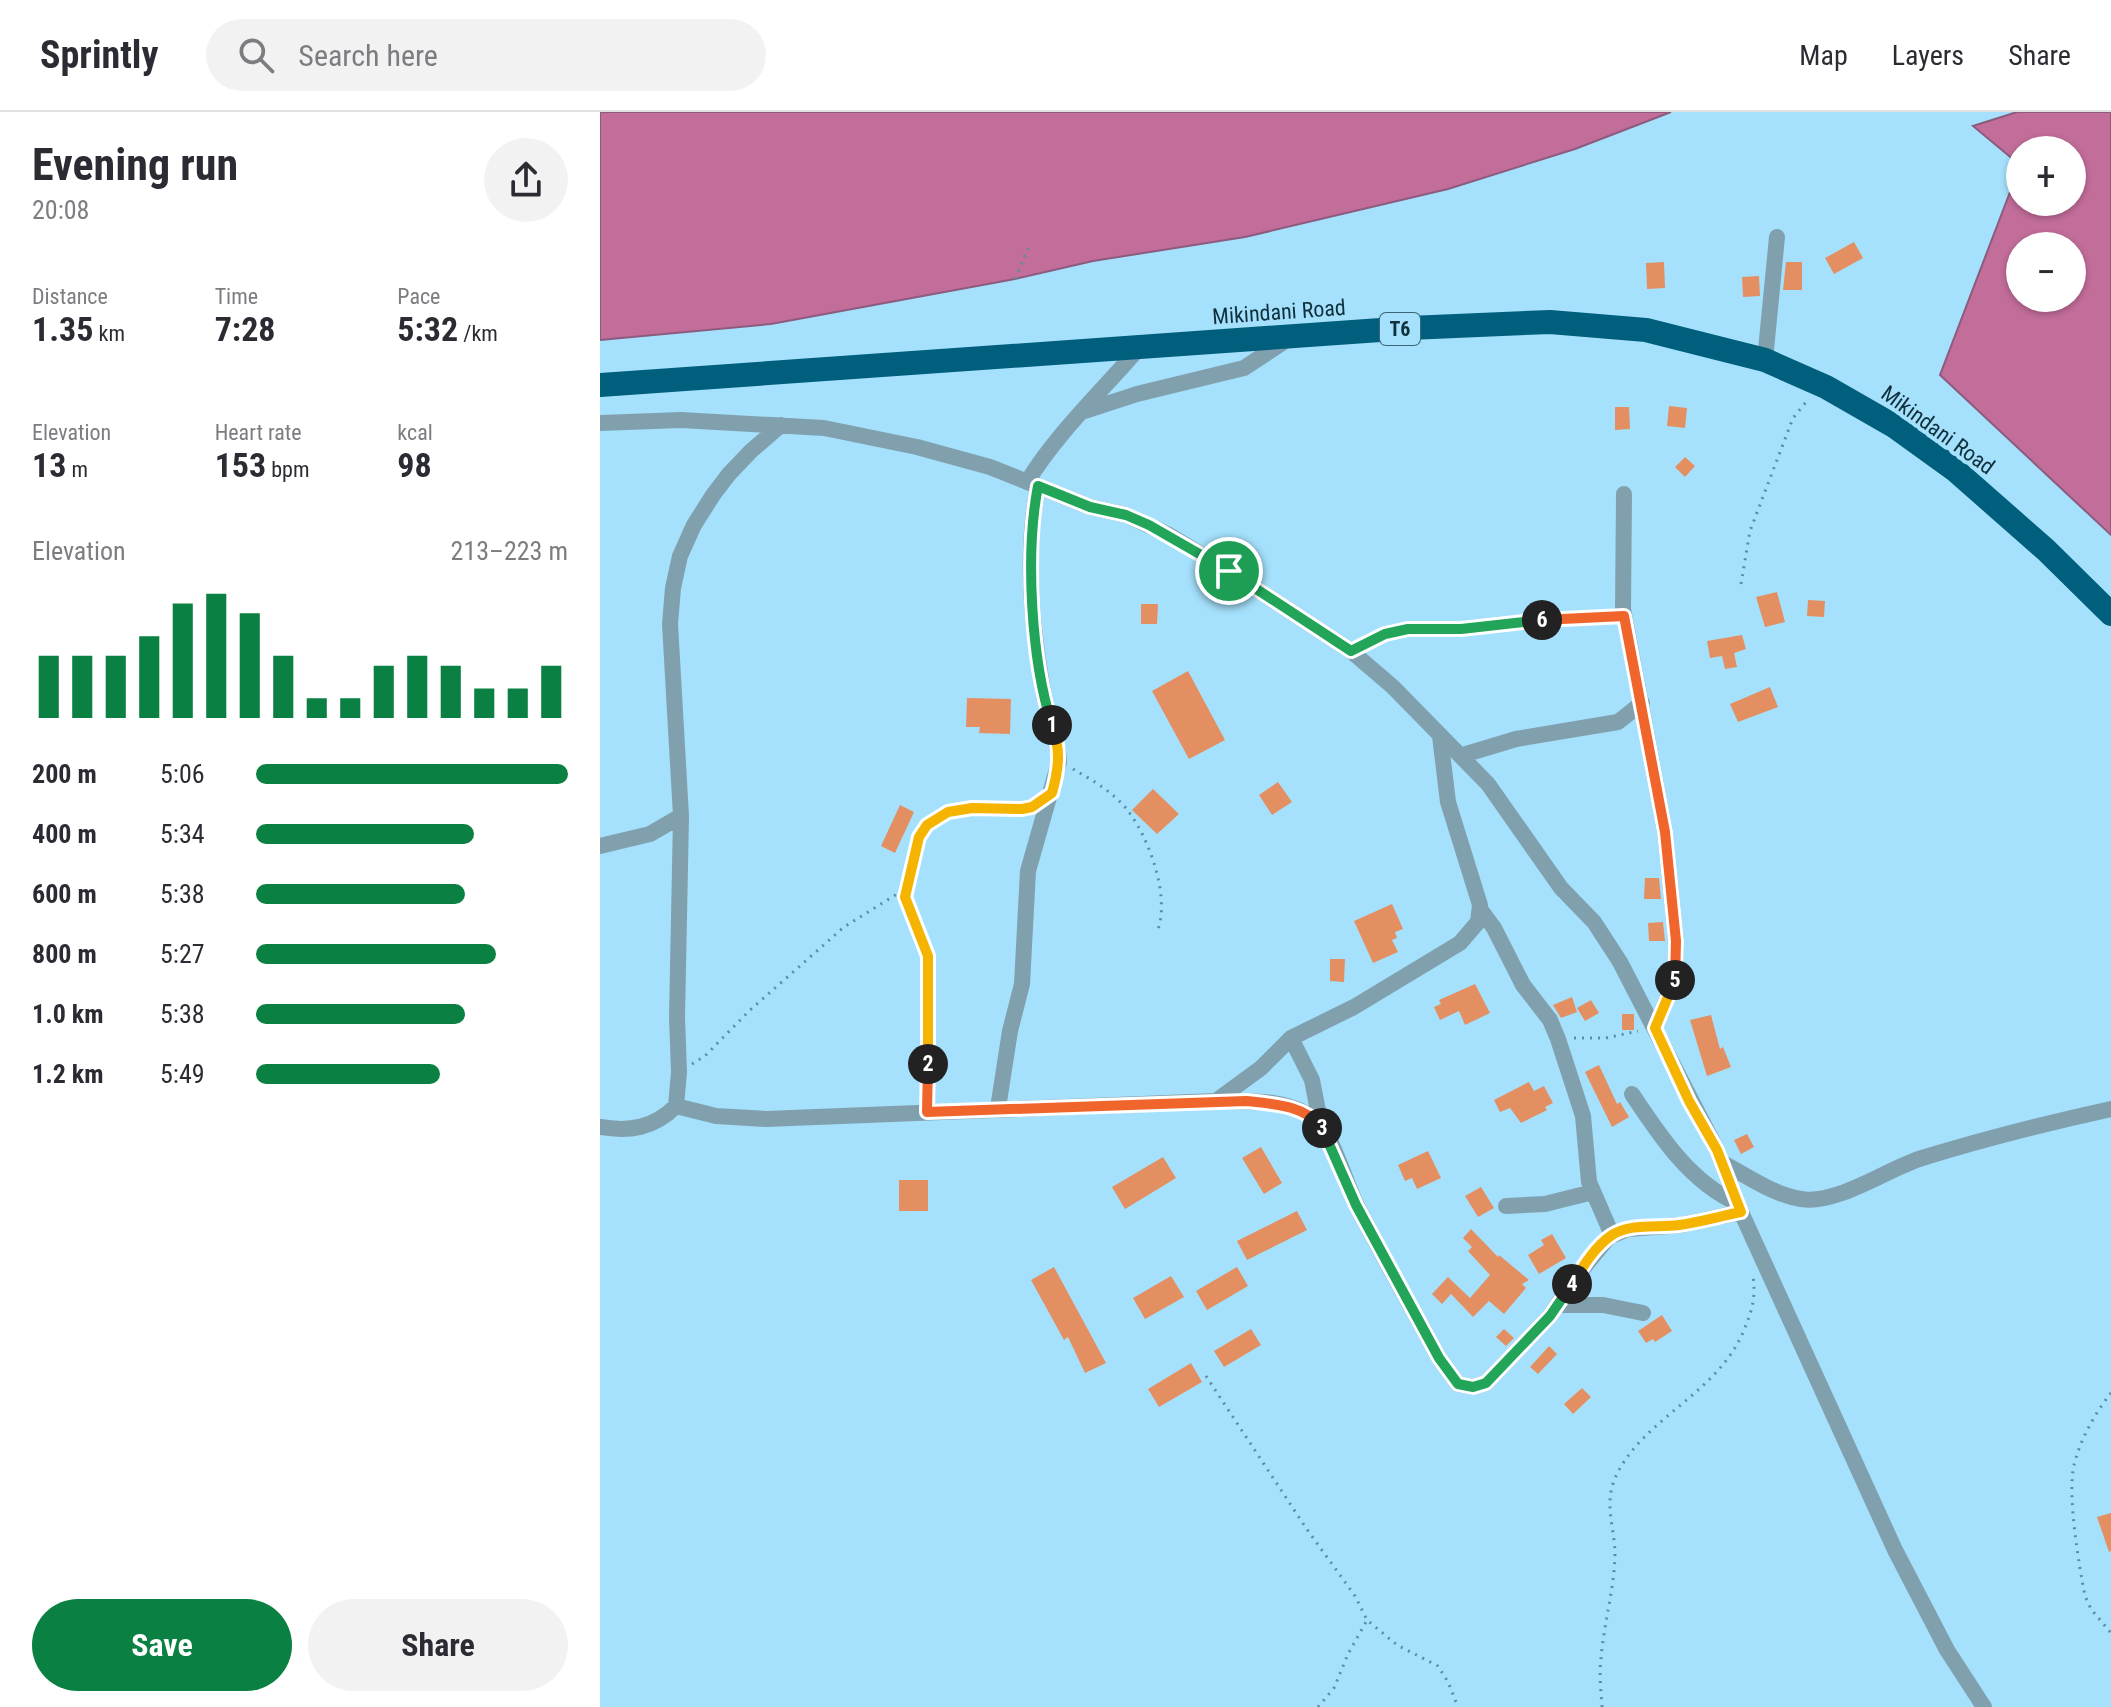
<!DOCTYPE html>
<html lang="en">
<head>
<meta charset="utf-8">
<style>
  body { margin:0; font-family:"Roboto Condensed",sans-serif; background:#f2f2f3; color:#2b2b33; height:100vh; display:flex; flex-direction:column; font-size:30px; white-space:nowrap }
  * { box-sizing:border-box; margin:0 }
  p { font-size:26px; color:#7c7c81 }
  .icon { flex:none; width:44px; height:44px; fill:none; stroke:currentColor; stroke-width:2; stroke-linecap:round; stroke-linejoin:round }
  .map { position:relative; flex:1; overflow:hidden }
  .panel { display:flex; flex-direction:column; background:#fff; width:600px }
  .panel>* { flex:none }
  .fabs { position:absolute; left:1406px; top:24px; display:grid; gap:16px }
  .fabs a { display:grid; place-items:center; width:80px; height:80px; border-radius:50%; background:#fff; box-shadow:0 2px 6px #0004; font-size:40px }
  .pin { position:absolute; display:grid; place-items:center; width:68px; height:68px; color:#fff; margin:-34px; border:4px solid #fff; border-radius:50%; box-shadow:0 2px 8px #0007 }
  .km { position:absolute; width:40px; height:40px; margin:-20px; border-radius:50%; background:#222; color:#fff; font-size:22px; line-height:40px; text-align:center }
  .round { display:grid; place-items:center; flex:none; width:84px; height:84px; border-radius:42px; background:#f2f2f3 }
  .head { display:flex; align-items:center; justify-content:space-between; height:136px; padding:0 32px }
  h1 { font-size:44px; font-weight:700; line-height:60px }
  .metrics { display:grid; grid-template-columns:repeat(3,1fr); gap:12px; height:136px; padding:8px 32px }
  .metrics div { display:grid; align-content:center }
  .metrics b { font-size:34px; font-weight:700 }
  .metrics small { font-size:22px; font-weight:400 }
  .metrics p { font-size:22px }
  .chart { height:224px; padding:16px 32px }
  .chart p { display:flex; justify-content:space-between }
  .chart svg { width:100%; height:144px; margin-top:8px; stroke:#0b8043; stroke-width:6 }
  .primary-button { display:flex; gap:16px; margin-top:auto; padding:16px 32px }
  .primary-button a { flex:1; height:92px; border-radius:48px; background:#0b8043; color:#fff; font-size:32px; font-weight:700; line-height:92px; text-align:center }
  .primary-button a+a { background:#f2f2f3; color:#2b2b33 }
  ul { padding:0 32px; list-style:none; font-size:26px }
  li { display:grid; grid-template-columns:128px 96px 1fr; align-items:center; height:60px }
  li i { height:20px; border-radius:10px; background:#0b8043 }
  header { display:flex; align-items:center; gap:48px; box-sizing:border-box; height:112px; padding:0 40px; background:#fff; border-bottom:2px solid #e1e1e2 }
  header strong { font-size:38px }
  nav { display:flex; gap:44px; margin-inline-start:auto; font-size:28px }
  .search { width:560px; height:72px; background:#f2f2f3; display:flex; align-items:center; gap:20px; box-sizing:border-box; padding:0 28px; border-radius:44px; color:#7c7c81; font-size:30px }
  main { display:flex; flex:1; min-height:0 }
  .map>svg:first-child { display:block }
</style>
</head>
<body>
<header>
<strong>Sprintly</strong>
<div class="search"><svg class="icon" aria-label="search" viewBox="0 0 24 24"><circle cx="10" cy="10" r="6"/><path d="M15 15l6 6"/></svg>Search here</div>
<nav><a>Map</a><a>Layers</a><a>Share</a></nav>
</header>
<main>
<section class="panel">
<div class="head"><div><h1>Evening run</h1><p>20:08</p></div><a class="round"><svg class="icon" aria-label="share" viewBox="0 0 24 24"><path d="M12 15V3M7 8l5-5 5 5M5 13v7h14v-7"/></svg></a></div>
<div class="metrics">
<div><p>Distance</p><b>1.35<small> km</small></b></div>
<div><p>Time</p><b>7:28</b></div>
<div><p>Pace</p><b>5:32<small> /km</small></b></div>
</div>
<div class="metrics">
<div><p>Elevation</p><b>13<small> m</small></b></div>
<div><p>Heart rate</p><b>153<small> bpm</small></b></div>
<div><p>kcal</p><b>98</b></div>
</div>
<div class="chart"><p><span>Elevation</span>213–223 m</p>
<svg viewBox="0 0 160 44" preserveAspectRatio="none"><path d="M5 44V25M15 44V25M25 44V25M35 44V19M45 44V9M55 44V6M65 44V12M75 44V25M85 44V38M95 44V38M105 44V28M115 44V25M125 44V28M135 44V35M145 44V35M155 44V28"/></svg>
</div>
<ul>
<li><b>200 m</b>5:06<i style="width:100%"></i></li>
<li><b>400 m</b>5:34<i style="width:70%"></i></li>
<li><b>600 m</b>5:38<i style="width:67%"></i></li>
<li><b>800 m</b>5:27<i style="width:77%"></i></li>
<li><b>1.0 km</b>5:38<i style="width:67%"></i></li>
<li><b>1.2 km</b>5:49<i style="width:59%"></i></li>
</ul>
<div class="primary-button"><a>Save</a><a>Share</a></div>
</section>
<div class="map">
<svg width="1511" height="1595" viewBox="0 0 1511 1595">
  <rect width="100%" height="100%" fill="#a5e1fc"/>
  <!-- water -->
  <path fill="#c26d9a" stroke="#8c5b7e" stroke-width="2" fill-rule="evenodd" d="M0 0H1071L975 37 848 77 645 125 493 149 415 167 171 212 0 228Z
    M1417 0H1511V423L1340 263 1420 54V90H1472V38H1420V53L1373 14ZM1420 134H1472V186H1420Z"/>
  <!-- building -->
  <path fill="#e48f62" d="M1254 130 1263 146 1234 162 1225 146Z
    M1064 150 1065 176 1047 177 1046 151Z
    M1186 150H1202V178H1183Z
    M1159 164 1160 184 1143 185 1142 165Z
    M1069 294 1087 296 1085 316 1067 314Z
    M1015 295H1029L1030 317 1015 318Z
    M1085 345 1095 354 1085 365 1075 355Z
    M1177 480 1185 510 1165 515 1156 485Z
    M1208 488 1225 489 1224 505 1207 504Z
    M541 492H558L557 512H541Z
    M1142 523 1146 537 1134 541 1137 555 1125 557 1122 544 1110 546 1107 529Z
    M588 559 625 628 589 647 552 579Z
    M1170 575 1178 595 1138 610 1130 592Z
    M367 586 411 587 410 622 379 621 380 615H366Z
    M678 670 692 690 672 703 659 683Z
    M553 677 579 702 557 722 532 698Z
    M300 693 314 700 295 741 281 734Z
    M1045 766H1059L1061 787H1044Z
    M792 792 803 817 795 820 797 826 792 828 798 840 773 851 754 809Z
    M1063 810 1065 829H1049L1048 811Z
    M730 847H745L744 870 730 869Z
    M875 872 890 901 865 913 859 899 840 908 834 895 841 892 839 888Z
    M972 885 977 900 961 906 953 893Z
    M991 888 999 901 985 909 977 896Z
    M1022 902H1034V918H1022Z
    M1111 903 1120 937 1123 935 1131 955 1107 964 1090 908Z
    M999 953 1017 992 1020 990 1029 1005 1012 1015 985 960Z
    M929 970 934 979 944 974 953 991 945 995 947 998 921 1011 910 996 900 1000 894 988Z
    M1147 1022 1154 1035 1141 1042 1134 1028Z
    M661 1035 682 1071 664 1082 642 1046Z
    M828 1039 841 1066 817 1077 812 1066 805 1069 798 1053Z
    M563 1045 576 1066 525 1097 512 1075Z
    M299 1068H328V1099H299Z
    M881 1075 894 1096 878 1105 865 1084Z
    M697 1099 707 1118 647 1148 637 1129Z
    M871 1117 898 1145 899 1143 929 1168 922 1172 926 1176 904 1202 889 1189 873 1205 851 1182 842 1192 832 1182 848 1165 870 1186 890 1163 868 1139 872 1135 863 1126Z
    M952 1122 966 1146 939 1162 928 1143 944 1133 941 1128Z
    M454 1155 506 1251 485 1261 468 1225 464 1228 431 1168Z
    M637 1155 648 1174 607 1198 596 1179Z
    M571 1164 584 1185 545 1207 533 1186Z
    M1062 1203 1072 1219 1055 1230 1053 1227 1046 1231 1038 1219Z
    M651 1217 661 1233 624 1255 614 1239Z
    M904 1217 914 1226 906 1234 896 1225Z
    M949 1234 957 1242 938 1262 930 1255Z
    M591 1251 602 1270 559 1295 548 1277Z
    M982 1276 991 1285 973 1302 964 1292Z
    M1511 1401V1439L1509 1440 1497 1405Z"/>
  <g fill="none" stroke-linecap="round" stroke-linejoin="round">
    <!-- path -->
    <path stroke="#5d8ca1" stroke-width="3" stroke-dasharray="2 6" stroke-linecap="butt" d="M415 167 428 136
      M1141 472 1150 419 1193 306 1207 289
      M767 531C806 512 826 521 865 517 913 512 960 507 1008 505
      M473 657C492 668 515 681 528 699 549 726 570 784 558 817
      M974 926H1006L1038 919
      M92 952 105 944 149 899 244 815 305 777
      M328 987C328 940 334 891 328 845 325 823 307 804 305 781 304 760 319 716 338 705 365 689 399 702 429 695
      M606 1264 706 1416 755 1484 767 1508 797 1533 838 1554 848 1570 858 1595
      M1511 1281C1495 1301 1480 1328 1474 1353 1467 1382 1479 1454 1485 1484L1491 1497 1511 1521
      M718 1595 734 1576 748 1542 767 1508
      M1002 1595C1001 1579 999 1562 1001 1546 1004 1511 1014 1478 1015 1443 1015 1415 1003 1392 1016 1364 1044 1305 1117 1283 1144 1218 1152 1199 1156 1185 1153 1164"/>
    <!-- minor -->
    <path stroke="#81a0ae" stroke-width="16" d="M1165 248 1177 125
      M485 299 537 282 644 256 688 227
      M0 311 81 308 224 316 317 335 390 355 490 395 526 403 569 423 629 459 751 539 793 575 888 672 961 776 994 810 1020 850 1117 1038 1141 1100 1295 1438 1347 1538 1384 1595
      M427 370C458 320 501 280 539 236
      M1024 382 1023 497 1065 720 1076 829 1075 867 1055 916
      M863 643 916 627 1018 610 1042 591
      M0 734 50 722 81 704
      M880 797 894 816 923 873 950 908 958 927 983 1004 989 1070 1012 1123
      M691 926 712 968 721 1014
      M1032 982C1060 1024 1090 1070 1137 1091
      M616 989 661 956 691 926 754 895 860 831 878 810 880 793 848 690 840 624
      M76 994 116 1004 166 1007 616 989C647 989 691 986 716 1009 734 1025 746 1073 758 1096 784 1147 812 1196 839 1246L858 1272 873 1275 886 1271 950 1204 975 1166 1009 1125 1028 1117 1081 1113 1141 1100
      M398 996 410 919 422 872 428 759 459 650C458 625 447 602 443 578 431 512 425 440 438 374
      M0 1015C30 1020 54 1016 76 994L79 960 77 906 81 704 70 512 73 476 80 444 94 413 113 383 129 362 151 339 181 313
      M1123 1051C1147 1064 1174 1083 1201 1087 1237 1093 1287 1057 1322 1046 1384 1027 1447 1011 1511 997
      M906 1094 945 1092 993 1080
      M958 1193H1003L1043 1201"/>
    <!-- highway -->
    <path stroke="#005f7d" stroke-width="24" d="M0 273 809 216 950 210 1046 218 1165 248 1226 275 1294 314 1355 358 1446 438 1511 502"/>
  </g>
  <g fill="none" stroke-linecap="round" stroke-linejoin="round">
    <!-- split-1 casing -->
    <g stroke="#fff" stroke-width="16">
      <path id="split-1" d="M452 613C431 547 425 442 438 374L490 395 526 403 549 413 629 459"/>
    </g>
    <!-- split-2 casing -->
    <g stroke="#fff" stroke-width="16">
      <path id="split-2" d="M328 952V844L305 785 319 725 327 713 348 700 372 696 422 697 432 695 452 681C459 656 461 638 452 613"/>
    </g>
    <!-- split-3 casing -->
    <g stroke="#fff" stroke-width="16">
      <path id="split-3" d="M328 952 327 1000 646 989C673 992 705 993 722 1016"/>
    </g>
    <!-- split-4 casing -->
    <g stroke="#fff" stroke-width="16">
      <path id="split-4" d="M722 1016 756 1093 839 1246 858 1272 873 1275 886 1271 950 1204 972 1172"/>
    </g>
    <!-- split-5 casing -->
    <g stroke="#fff" stroke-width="16">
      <path id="split-5" d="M972 1172C982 1156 995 1134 1012 1123 1031 1111 1057 1116 1079 1113 1100 1110 1121 1104 1141 1100L1117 1038 1089 989 1055 916 1075 868"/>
    </g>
    <!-- split-6 casing -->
    <g stroke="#fff" stroke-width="16">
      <path id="split-6" d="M942 508 1024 504 1065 720 1076 829 1075 868"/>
    </g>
    <!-- split-7 casing -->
    <g stroke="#fff" stroke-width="16">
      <path id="split-7" d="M629 459 751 539 785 522 808 517H861L942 508"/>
    </g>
    <!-- split-1 -->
    <use href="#split-1" stroke="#22a559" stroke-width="10"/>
    <!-- split-2 -->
    <use href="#split-2" stroke="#f5b400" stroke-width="10"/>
    <!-- split-3 -->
    <use href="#split-3" stroke="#f0652b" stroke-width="10"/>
    <!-- split-4 -->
    <use href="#split-4" stroke="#22a559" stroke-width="10"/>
    <!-- split-5 -->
    <use href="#split-5" stroke="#f5b400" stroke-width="10"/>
    <!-- split-6 -->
    <use href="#split-6" stroke="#f0652b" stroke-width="10"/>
    <!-- split-7 -->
    <use href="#split-7" stroke="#22a559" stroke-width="10"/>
  </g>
  <g text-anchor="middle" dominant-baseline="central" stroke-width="8" stroke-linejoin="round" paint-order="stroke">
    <!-- shield labels -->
    <rect fill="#a5e1fc" stroke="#3c6576" stroke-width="2" x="780" y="201" width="40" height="32" rx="6"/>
    <g font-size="20" font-weight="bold" fill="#0f303d">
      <text x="800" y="217">T6</text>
    </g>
    <!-- street labels -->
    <g font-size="22" fill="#0f303d" stroke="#a5e1fc">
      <text transform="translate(679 200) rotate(-4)">Mikindani Road</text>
      <text transform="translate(1338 318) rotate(36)">Mikindani Road</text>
    </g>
  </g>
</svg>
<div class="fabs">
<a>+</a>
<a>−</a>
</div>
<div class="pin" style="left:629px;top:459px;background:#1e9e55"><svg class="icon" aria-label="arrive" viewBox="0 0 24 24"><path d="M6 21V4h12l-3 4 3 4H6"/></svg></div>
<b class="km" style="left:452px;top:613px">1</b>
<b class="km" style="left:328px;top:952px">2</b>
<b class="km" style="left:722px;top:1016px">3</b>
<b class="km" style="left:972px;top:1172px">4</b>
<b class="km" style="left:1075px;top:868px">5</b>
<b class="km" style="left:942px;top:508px">6</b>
</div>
</main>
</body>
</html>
